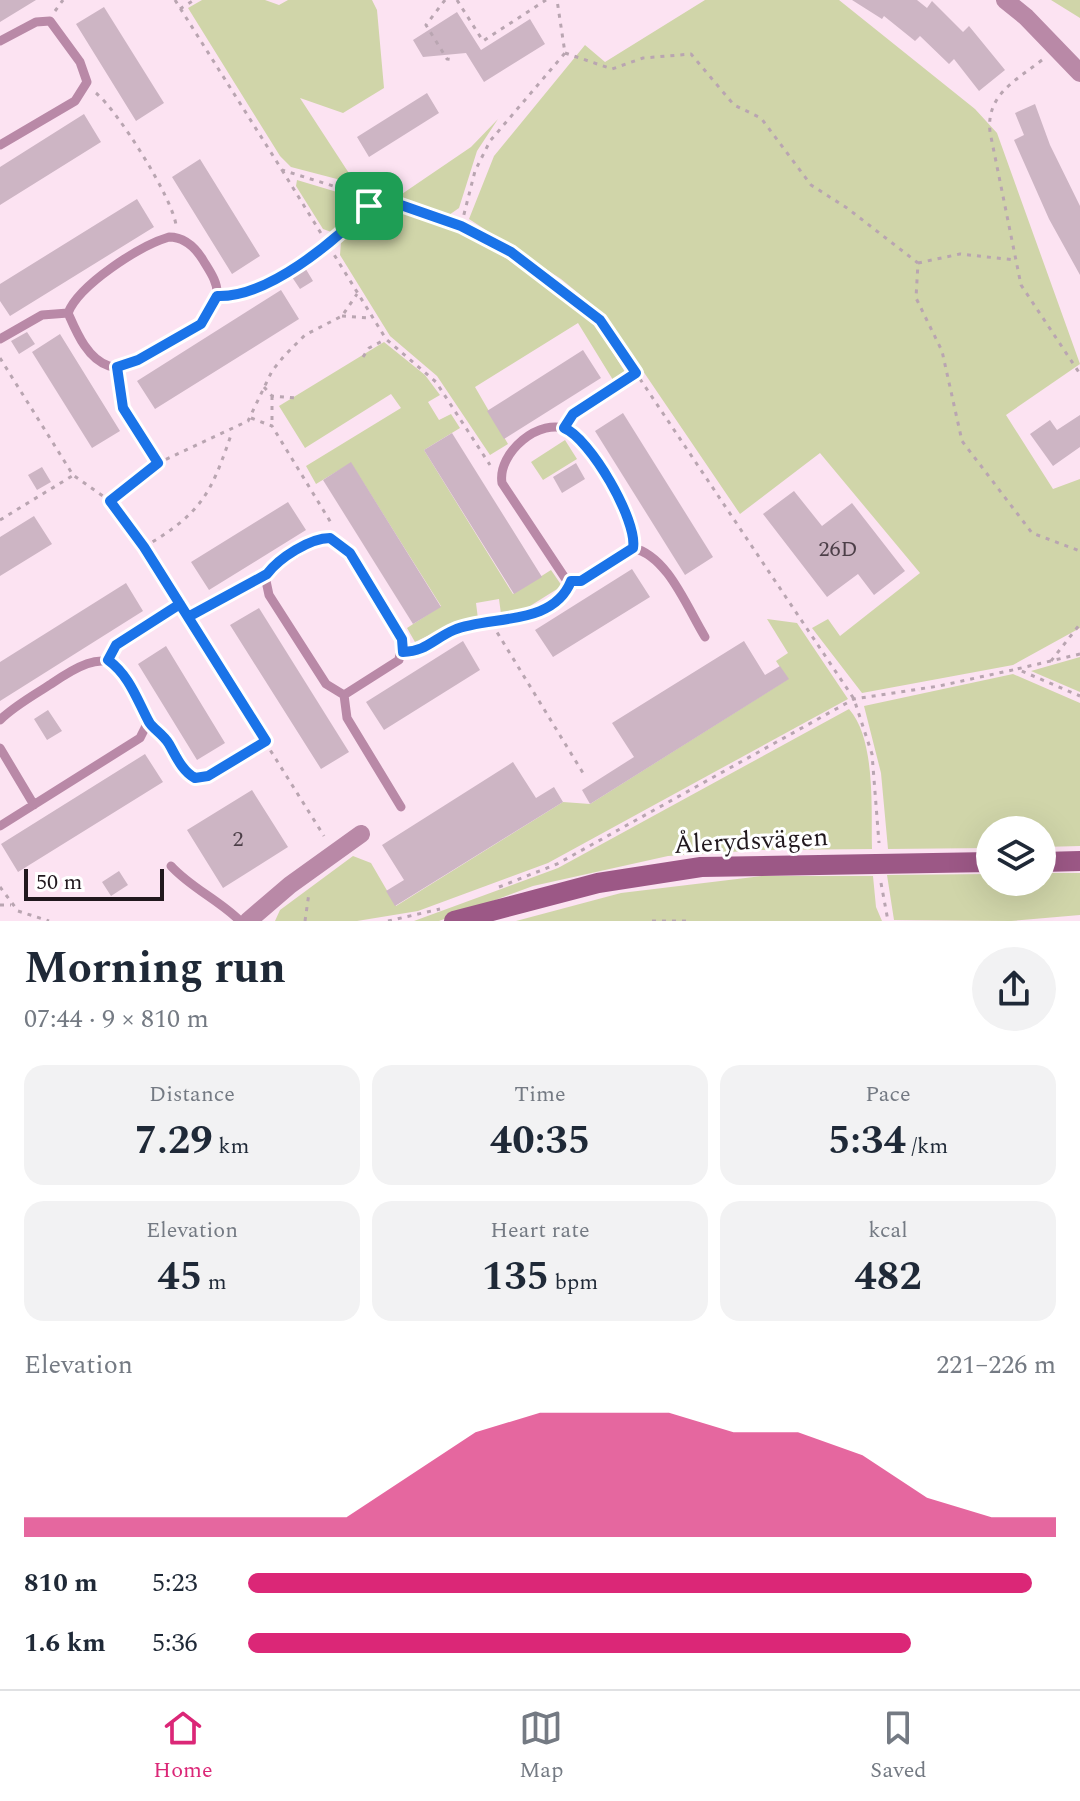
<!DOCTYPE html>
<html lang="en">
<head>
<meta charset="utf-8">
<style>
  body { margin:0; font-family:Spectral,serif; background:#f2f2f3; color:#1f2937; height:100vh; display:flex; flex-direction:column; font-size:30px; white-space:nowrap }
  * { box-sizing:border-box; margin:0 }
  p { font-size:26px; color:#747a83 }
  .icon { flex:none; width:44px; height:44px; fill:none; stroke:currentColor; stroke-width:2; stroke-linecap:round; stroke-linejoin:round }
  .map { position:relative; height:921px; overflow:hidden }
  .side { display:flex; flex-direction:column; background:#fff; flex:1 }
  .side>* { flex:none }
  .buttons { position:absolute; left:976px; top:816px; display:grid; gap:16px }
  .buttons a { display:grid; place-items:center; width:80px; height:80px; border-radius:50%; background:#fff; box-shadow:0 8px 32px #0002; font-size:40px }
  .scale { position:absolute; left:24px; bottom:20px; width:140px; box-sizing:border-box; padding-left:8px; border:4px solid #21181e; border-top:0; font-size:22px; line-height:28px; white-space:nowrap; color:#21181e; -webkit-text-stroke:6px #fff; paint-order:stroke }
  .pin { position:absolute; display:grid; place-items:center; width:68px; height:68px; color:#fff; margin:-34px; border-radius:16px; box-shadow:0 4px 12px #0006 }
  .round { display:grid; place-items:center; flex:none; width:84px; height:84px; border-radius:42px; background:#f2f2f3 }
  .headline { display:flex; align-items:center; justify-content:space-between; height:136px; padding:0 24px }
  h1 { font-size:44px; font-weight:700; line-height:60px }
  .stats { display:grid; grid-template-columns:repeat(3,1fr); gap:12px; height:136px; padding:8px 24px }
  .stats div { display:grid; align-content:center; border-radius:20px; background:#f2f2f3; text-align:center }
  .stats b { font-size:40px; font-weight:700 }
  .stats small { font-size:22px; font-weight:400 }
  .stats p { font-size:22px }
  .chart { height:224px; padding:16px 24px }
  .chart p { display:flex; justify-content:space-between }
  .chart svg { width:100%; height:144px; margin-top:8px; fill:#db2777; opacity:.7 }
  ul { padding:0 24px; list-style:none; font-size:26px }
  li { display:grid; grid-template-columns:128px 96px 1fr; align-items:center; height:60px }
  li i { height:20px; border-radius:10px; background:#db2777 }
  .dock { display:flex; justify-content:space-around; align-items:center; height:112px; border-top:2px solid #e0e1e3; background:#fff; font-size:22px; color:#747a83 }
  .dock a { display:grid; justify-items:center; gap:4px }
  .dock .active { color:#db2777 }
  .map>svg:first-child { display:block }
</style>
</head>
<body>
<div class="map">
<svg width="1080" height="921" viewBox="0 0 1080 921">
  <rect width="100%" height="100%" fill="#fce3f2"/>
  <!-- green -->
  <path fill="#d0d5a9" d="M202 0H265L279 5 288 0H372L377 10 384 88 343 113 300 98 356 184 291 167 280 156 188 8Z
    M705 0H839L975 109 997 133 1080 364 1006 415 1053 489 1080 479V628L1013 665 862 693 812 628 828 619 840 636 920 573 820 453 740 514 605 315 561 279 469 219 494 156 585 45 605 62Z
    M1051 0H1080V18Z
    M498 119 477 151 459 208 449 215 396 198 471 147Z
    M297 180 367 201 334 233 323 229 296 186Z
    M378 202 463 232 545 282 592 319 625 372 613 380 578 323 475 387 508 444 490 455 437 376 390 336 340 255 341 242Z
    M384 342 425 375 440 395 428 402 439 420 451 414 460 428 424 450 513 594 551 570 562 586 522 611 501 614 499 599 476 603 478 619 454 623 415 642 407 628 441 606 351 463 316 484 306 466 401 408 391 394 305 448 279 406Z
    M565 440 577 459 543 480 531 462Z
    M767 619 797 623 848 699 548 863 418 911 357 921H275L280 910 353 856 371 863 396 906 563 802 590 804 788 679 776 661 788 653Z
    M1080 657V692L1031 671Z
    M1013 674 1080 703V846L1042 847V830H990V848L888 849 881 773 864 706Z
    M849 709C876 739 871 810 872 849L761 850 668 856 533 886 439 921H414L558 868Z
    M1042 873H1080V915L1011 921 894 920 887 875 990 874V882H1042Z
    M762 876H873L876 907 882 921H516L621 893Z"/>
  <!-- building -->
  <path fill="#cdb5c4" d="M0 0H36L0 22Z
    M852 0H917L927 8 932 1 963 32 969 26 1005 70 979 91 954 59 949 64 920 36 915 41 884 16 882 19Z
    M104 7 164 103 136 121 76 24Z
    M457 12 481 50 530 19 545 44 484 82 466 53 423 57 413 40Z
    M427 93 439 113 369 157 357 137Z
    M1035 104 1050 145 1080 206V275L1049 219 1014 140 1024 135 1015 113Z
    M84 114 101 142 0 205V167Z
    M200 159 260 256 232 274 172 177Z
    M137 199 154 227 10 316 0 301V284Z
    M304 266 313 281 300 289 290 274Z
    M281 290 299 319 155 409 137 381Z
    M27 332 35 344 19 354 11 341Z
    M60 334 120 431 92 448 32 352Z
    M583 350 601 378 504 439 487 411Z
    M623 413 713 557 685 575 595 431Z
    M1080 415V447L1053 466 1030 434 1050 420 1057 430Z
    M452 433 542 577 514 594 424 450Z
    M351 462 441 607 413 624 323 480Z
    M576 463 585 479 562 493 553 477Z
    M42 467 51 482 37 490 28 475Z
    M794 491 822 526 852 503 905 571 874 595 858 574 827 597 763 514Z
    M288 502 306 530 209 590 191 562Z
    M34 516 52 544 0 576V537Z
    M632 569 650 597 553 657 535 630Z
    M126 583 143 611 0 701V662Z
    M259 608 349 752 321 769 230 625Z
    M463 641 480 670 384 730 366 702Z
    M744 641 765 675 780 666 789 679 590 804 582 790 634 757 612 723Z
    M166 646 225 743 197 760 138 664Z
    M48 710 62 731 47 740 34 719Z
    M145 754 163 782 18 872 1 844Z
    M513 762 536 798 554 787 563 802 395 906 386 891 404 880 382 845Z
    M252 790 288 847 223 888 187 830Z
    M119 871 128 885 111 896 102 882Z"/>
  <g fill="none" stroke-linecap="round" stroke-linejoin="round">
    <!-- path -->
    <path stroke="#b9a5b1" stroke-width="3" stroke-dasharray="4 6" stroke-linecap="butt" d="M175 0 282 170 461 226 475 171 490 141 565 53 557 0
      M445 0 426 25 447 59 455 60
      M457 0 483 41 546 0
      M180 9 194 0
      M55 11 63 0
      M565 53 612 69 643 58 691 54 734 105 761 118 811 185 847 208 918 263 916 298 942 351 962 441 1032 533 1080 551
      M1042 60C1015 81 986 95 990 132L1021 285 1080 374
      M96 93C118 111 172 197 176 225
      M282 170 386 339 436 382 490 465
      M461 226C506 248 569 283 601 321 614 337 624 356 636 373L854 699 872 754 879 843
      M918 263 960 254 1015 260
      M230 297C271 291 353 232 375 196
      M342 316 370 318
      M363 357 369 348 386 339
      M0 358 73 475 110 501 125 518 324 836
      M116 379 123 408 158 463
      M264 387 272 396 297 398
      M272 396V424
      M570 417 636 373
      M251 418 272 426 333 526
      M110 501 158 463 248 421 272 371 284 356 305 335 342 316 357 294
      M0 520 72 476
      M144 547C202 513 211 494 232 432
      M190 617 253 581
      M492 624 583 773
      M113 648 180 604
      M413 652 455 629 528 616 566 591
      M1080 654 1017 669 1080 696
      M1051 661 1080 624
      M159 729 186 771 195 778 208 776 265 742
      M881 883 888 921
      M0 887 18 911 49 921
      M499 887 557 864 854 699 939 686 1017 669
      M0 905H11
      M305 921 309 893
      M388 921 440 909
      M652 921H686"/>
    <!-- lane -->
    <path stroke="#b989a7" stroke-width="9" d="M0 41 36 22 50 21 80 62 87 82 75 101 0 145
      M169 237C185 237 195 247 203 260 209 270 218 282 217 294 216 303 209 315 203 322 190 334 125 371 109 366 87 359 76 331 68 313 79 285 139 246 169 237Z
      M0 339 42 315 68 313
      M633 548C637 524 592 441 569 430 540 416 497 453 502 483L565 578 581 581 633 548C668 556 687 608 705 637
      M344 695 399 660 402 639 350 553 337 541 322 538 270 569 266 581 269 595 326 684 344 695 347 718 401 807
      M0 720C14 706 34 695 51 684 109 644 123 656 149 720L140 738 0 826
      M0 748 34 805
      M171 866C191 888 219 900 240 921"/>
    <!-- street -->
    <path stroke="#b989a7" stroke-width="18" d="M1005 0 1026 17 1080 73
      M248 921 290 885 361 834"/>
    <!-- secondary -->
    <path stroke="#9c5886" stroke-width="20" d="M1042 862 1080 861
      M454 921 598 883 701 867 990 862"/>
  </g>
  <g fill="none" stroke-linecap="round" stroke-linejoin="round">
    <!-- route casing -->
    <g stroke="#fff" stroke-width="16">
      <path id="route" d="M369 206C335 241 268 298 217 296L201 324 138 360 117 367 123 408 158 463 110 501 144 547 266 741 208 776 195 778C182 771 176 756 169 744 164 735 152 728 149 722 137 700 130 676 108 660L116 645 180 604 188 617 267 574C279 558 310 538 330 538L350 553 402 639 403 652C425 652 435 638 454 630 489 615 553 627 571 581H581L633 548C638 521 590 438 564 428L573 414 636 373 600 320 511 252 461 226 375 196 369 206"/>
    </g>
    <!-- route -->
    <use href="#route" stroke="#1a73e8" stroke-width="10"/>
  </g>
  <g text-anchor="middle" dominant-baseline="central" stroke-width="6" stroke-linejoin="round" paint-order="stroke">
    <!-- number labels -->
    <g font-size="22" fill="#4c3f48">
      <text x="838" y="549">26D</text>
      <text x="238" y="839">2</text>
    </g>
    <!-- street labels -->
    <g font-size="26" fill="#21181e" stroke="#fff">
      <text transform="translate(751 841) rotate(-3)">Ålerydsvägen</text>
    </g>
  </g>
</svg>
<div class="buttons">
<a><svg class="icon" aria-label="layers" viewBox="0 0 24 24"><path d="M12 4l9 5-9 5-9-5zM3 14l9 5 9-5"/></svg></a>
</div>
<div class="scale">50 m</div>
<div class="pin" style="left:369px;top:206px;background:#1e9e55"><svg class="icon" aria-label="arrive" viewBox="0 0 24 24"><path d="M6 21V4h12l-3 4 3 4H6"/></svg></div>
</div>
<section class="side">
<div class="headline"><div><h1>Morning run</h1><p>07:44 · 9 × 810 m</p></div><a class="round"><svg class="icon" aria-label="share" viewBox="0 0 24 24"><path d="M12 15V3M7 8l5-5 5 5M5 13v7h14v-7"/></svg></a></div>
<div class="stats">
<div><p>Distance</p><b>7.29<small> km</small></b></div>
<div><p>Time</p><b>40:35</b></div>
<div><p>Pace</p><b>5:34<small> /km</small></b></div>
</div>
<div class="stats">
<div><p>Elevation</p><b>45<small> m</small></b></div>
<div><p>Heart rate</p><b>135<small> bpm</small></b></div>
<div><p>kcal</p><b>482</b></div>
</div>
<div class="chart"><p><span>Elevation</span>221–226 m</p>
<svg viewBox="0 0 160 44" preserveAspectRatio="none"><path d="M0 44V38L10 38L20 38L30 38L40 38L50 38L60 25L70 12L80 6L90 6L100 6L110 12L120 12L130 19L140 32L150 38L160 38V44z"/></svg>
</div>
<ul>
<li><b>810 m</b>5:23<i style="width:97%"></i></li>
<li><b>1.6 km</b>5:36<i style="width:82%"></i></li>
</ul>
</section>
<nav class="dock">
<a class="active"><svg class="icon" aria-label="home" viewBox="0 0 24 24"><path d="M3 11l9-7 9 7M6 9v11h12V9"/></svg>Home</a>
<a><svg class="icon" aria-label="map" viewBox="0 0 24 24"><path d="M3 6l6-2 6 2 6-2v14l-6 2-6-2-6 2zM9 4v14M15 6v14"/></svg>Map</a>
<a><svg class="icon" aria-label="saved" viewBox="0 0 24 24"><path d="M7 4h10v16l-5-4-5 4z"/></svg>Saved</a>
</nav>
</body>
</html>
